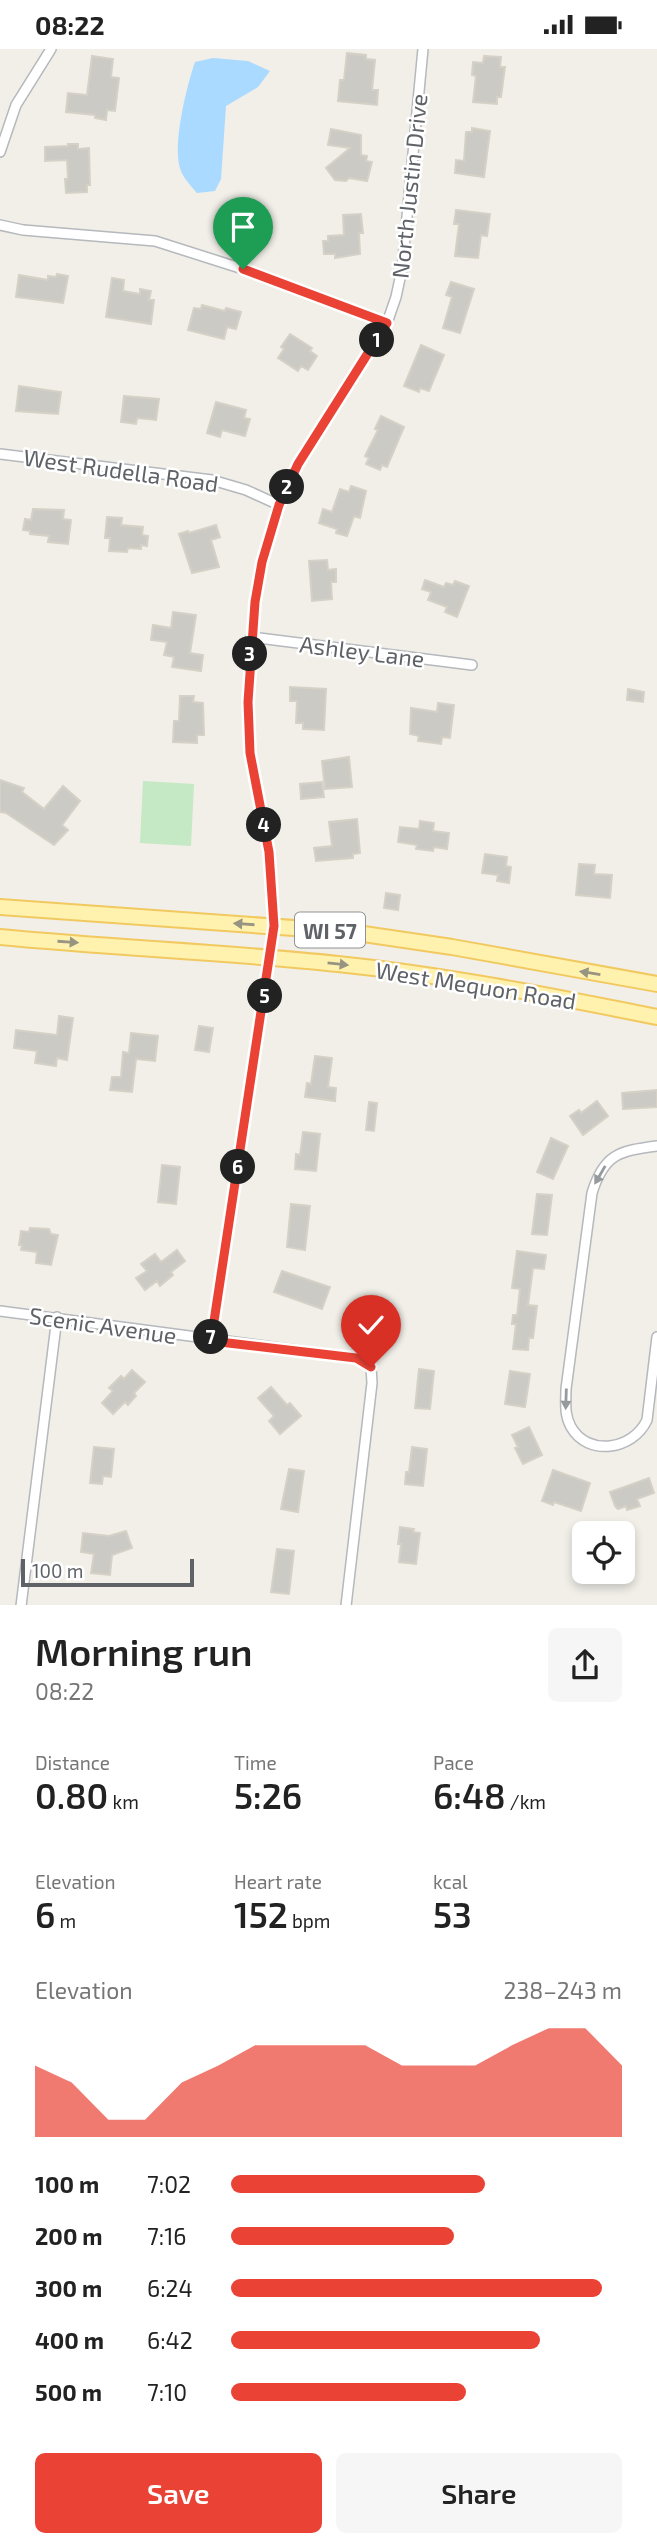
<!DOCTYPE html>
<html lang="en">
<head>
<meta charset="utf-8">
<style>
  body { margin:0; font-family:"Exo 2",sans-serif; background:#f6f6f6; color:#222; height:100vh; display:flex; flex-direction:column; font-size:26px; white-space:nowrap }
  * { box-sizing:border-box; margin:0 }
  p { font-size:23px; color:#767676 }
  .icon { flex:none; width:38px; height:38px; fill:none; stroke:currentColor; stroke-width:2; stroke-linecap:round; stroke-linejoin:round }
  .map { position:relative; height:1556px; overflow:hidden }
  .sheet { display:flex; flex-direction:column; background:#fff; flex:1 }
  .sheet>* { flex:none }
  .tools { position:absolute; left:572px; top:1472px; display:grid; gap:14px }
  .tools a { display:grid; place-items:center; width:63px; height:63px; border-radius:10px; background:#fff; box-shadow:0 4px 10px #0003; font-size:35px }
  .scale { position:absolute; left:21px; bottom:18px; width:173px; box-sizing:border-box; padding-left:7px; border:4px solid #5f6368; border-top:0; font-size:19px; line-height:24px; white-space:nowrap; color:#5f6368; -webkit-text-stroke:5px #fff; paint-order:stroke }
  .pin { position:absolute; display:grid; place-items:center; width:60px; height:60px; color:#fff; margin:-72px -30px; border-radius:50% 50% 50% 0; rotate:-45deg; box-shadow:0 0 7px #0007 }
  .pin .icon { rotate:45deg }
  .km { position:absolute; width:35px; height:35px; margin:-18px; border-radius:50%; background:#222; color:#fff; font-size:19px; line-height:35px; text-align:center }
  .round { display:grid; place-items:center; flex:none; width:74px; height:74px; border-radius:10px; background:#f6f6f6 }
  .head { display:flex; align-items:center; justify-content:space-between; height:119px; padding:0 35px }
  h1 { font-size:38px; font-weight:600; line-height:52px }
  .metrics { display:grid; grid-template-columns:repeat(3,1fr); gap:10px; height:119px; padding:7px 35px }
  .metrics div { display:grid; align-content:center }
  .metrics b { font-size:35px; font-weight:600 }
  .metrics small { font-size:19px; font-weight:400 }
  .metrics p { font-size:19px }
  .chart { height:196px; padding:14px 35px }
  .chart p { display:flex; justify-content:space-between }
  .chart svg { width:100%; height:126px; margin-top:7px; fill:#ea4335; opacity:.7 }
  .action { display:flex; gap:14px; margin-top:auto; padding:14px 35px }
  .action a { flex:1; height:80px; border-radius:10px; background:#ea4335; color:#fff; font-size:28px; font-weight:600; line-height:80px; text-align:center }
  .action a+a { background:#f6f6f6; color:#222 }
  ul { padding:0 35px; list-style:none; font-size:23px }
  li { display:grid; grid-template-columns:112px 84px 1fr; align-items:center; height:52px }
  li i { height:18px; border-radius:9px; background:#ea4335 }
  .status { display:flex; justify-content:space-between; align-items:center; height:49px; padding:0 35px; background:#fff; direction:ltr }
  .status svg { height:19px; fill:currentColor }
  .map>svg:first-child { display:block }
</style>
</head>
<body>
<div class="status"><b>08:22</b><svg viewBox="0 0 49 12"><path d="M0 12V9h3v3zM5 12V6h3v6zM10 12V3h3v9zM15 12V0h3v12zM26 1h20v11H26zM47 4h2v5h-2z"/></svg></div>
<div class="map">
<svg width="657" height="1557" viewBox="0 0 657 1557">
  <rect width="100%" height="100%" fill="#f1efe8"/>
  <!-- green -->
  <path fill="#c5e8c5" d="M143 732 194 735 191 797 140 794Z"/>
  <!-- water -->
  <path fill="#aadaff" d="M213 9 248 12 270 22 258 38 226 57 221 130 215 142 197 144C192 138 184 130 181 122 171 99 187 36 195 13Z"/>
  <!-- building -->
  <path fill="#cccac5" stroke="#d6d1c6" stroke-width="2" d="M347 4 366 6V10L375 11 372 41H378L377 56 338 52 340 31H344Z
    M92 7 113 10 111 28 119 29 115 62 107 61 106 71 95 69V66L66 63 68 44 87 46Z
    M484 7 501 8 500 18H505L501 48H497V55L473 53 476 27 472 26 473 13 483 14Z
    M472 79 490 82 484 128 455 124 456 111 464 112 466 83H472Z
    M331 80 361 86V106L367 107 366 112 372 113 367 132 349 129 346 132 335 131 326 119 350 99 328 96Z
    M68 95H78V100L89 99 90 136H87V143L66 144 65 130H68L67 111 45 112V98L68 97Z
    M456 161 490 165 487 187 481 186 478 209 455 207 459 175H454Z
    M361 165 363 184H359L360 205 335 209V205H324L323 192H328V187L344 186 343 166Z
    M57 225 68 227 63 254 16 248 19 226 48 231V227L56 228Z
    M112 229 124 231 123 242 140 245V240L151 242 149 251H154L151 275 106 268Z
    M451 233 474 240 460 284 443 279 452 248 446 246Z
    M202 256 225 262 226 259 241 263 236 280 227 278 224 290 188 281 194 259 201 260Z
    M290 285 312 299 310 302 317 307 308 321 301 317 298 322 278 309 284 300 281 298Z
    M421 296 444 306 429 342 420 339 419 343 404 337Z
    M19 337 61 343 58 365 16 362Z
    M124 347 159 350 156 371 137 369 136 375 121 373Z
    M216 353 246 361 244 369 250 370 245 387 222 381 220 388 207 384Z
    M381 367 404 378 387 418 382 416 380 421 366 415 369 409 365 407 378 381 375 380Z
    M351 437 366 442 360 469 354 467 347 487 336 484 337 480 319 474 323 460 332 463 340 440 349 443Z
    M33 460 64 461 63 470 71 471 68 495 48 493 49 487 30 485V482L23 481 25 470 31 471Z
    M107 468 122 469 121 476 143 478 142 486 148 487 147 497 141 496V500L128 499 127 503 109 502 110 489H105Z
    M216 476 220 488 211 491 219 518 192 524 179 485 188 482 189 484Z
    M327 511 328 521 336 520V533H331L332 550 312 552 309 512Z
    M425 531 444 538 446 534 453 536 455 532 469 537 457 568 445 563 447 558 428 551 431 543 422 540Z
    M173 563 196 566 190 604 203 606 201 622 172 618 174 608 164 606 167 593 151 591 153 576 171 579Z
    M290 638 326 640 324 681 303 680V674H296L297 652H290Z
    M628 640 644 643 643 653 627 651Z
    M180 647H194L193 653 203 654 204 686H197V694L173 693 174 672H179Z
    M438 654 454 656 450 689 442 688 441 695 418 692 419 687 410 685 411 659 437 663Z
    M349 708 352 738 325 740 322 712Z
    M0 731 24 739 22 743 44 760 63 737 80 752 62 776 68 781 54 796 6 764 0 763Z
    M322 733 324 748 301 750 300 735Z
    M357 770 360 804 353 805V809L316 812 314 799 332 797 329 773Z
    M420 772 434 774 433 782 449 784 447 800 434 798 433 802 416 800 417 796 398 793 400 778 419 780Z
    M485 805 507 808 506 817 511 818 509 834 497 832 498 826 482 824Z
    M579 815 595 816 594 825 612 826 610 849 576 846Z
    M386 844 400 846 398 861 384 859Z
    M59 967 73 969 67 1011 57 1009 56 1017 35 1014 37 1002 14 999 16 981 57 986Z
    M199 977 213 979 209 1003 195 1001Z
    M131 984 158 987 155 1012 136 1010 132 1043 110 1041 112 1028H121L123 1003 129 1004Z
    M315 1007 332 1009 328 1038 336 1039 335 1052 305 1048 307 1034 311 1035Z
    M657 1041V1058L623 1060 622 1044Z
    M597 1052 608 1067 583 1086 570 1067 579 1061 581 1064Z
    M369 1053 377 1054 374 1082 366 1081Z
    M303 1083 320 1085 316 1122 295 1120 296 1105 300 1106Z
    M551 1089 568 1097 553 1130 537 1123Z
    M162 1116 180 1118 176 1155 158 1153Z
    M537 1145 552 1146 547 1186 532 1185Z
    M291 1155 310 1157 305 1201 287 1198Z
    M30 1179 49 1180 51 1185 58 1186 51 1216 36 1214 37 1203 21 1201 22 1196H19L21 1182 29 1183Z
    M177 1201 185 1212 171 1223 173 1226 160 1237 157 1232 145 1241 136 1229 147 1222 141 1215 155 1205 161 1213Z
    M517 1202 546 1206 544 1220 533 1219 528 1256 537 1257 533 1289H529L528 1301 513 1300 516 1275H512L513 1266H517L520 1240 512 1239Z
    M282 1222 330 1238 322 1260 274 1243Z
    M419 1320 434 1322 430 1360 415 1359Z
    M132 1321 145 1333 134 1344 136 1347 128 1356 125 1353 113 1365 102 1354 113 1342 109 1339 121 1327 124 1330Z
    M510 1322 530 1325 525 1358 505 1355Z
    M271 1338 287 1356 290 1354 301 1367 280 1385 269 1372 274 1367 258 1349Z
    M529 1378 542 1406 523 1415 515 1399 518 1398 512 1386Z
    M94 1398 114 1400 111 1428 103 1427 102 1435 90 1434Z
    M412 1398 427 1400 423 1437 405 1435 406 1423H409Z
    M289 1420 304 1422 298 1463 281 1460Z
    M553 1421 590 1434 581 1462 554 1453 553 1456 542 1452Z
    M649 1429 654 1444 637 1450 640 1457 627 1461 626 1457 618 1460 615 1457 610 1443Z
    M400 1478 414 1480 413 1483 420 1484 416 1515 399 1513 401 1495H398Z
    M126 1482 132 1499 112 1506 110 1526 91 1524 94 1505 81 1503 83 1484 109 1487Z
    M277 1500 294 1502 289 1545 271 1543Z"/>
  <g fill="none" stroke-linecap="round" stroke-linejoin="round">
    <!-- street casing -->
    <g stroke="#b5b8bc" stroke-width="12">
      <path id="street" d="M0 103 16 56 51 0
        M0 176 23 181 155 192 243 220 387 274
        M0 405 212 431 246 441 279 456
        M251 588 472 616
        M657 1097C619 1102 604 1105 592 1144L566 1340C566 1353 564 1366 571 1378 588 1408 633 1401 647 1371L657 1288
        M0 1262 356 1309 371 1318 372 1334 346 1557
        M211 1292 274 877 269 802 250 704 248 653 255 553 262 513 279 456 298 415 387 274 396 248 402 220 423 0
        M21 1557 57 1268"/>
    </g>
    <!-- primary casing -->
    <g stroke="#f2c960" stroke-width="18">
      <path id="primary" d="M0 858 350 883 452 898 657 935
        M0 888C113 899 226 903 338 915 446 926 551 947 657 968"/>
    </g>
    <!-- street -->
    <use href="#street" stroke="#fff" stroke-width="9"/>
    <!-- primary -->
    <use href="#primary" stroke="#fff2af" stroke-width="14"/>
  </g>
  <!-- one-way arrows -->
  <defs><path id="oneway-solid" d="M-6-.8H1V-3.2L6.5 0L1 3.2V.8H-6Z" transform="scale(1.75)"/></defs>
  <g fill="#979581">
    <use href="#oneway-solid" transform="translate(244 875) rotate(-176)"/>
    <use href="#oneway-solid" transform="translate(68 893) rotate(4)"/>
    <use href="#oneway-solid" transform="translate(338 915) rotate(6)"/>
    <use href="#oneway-solid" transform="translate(590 924) rotate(-171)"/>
  </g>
  <g fill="#979a9d">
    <use href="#oneway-solid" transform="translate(600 1126) rotate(120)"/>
    <use href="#oneway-solid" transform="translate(566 1350) rotate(92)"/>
  </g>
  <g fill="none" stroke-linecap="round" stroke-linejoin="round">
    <!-- route casing -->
    <g stroke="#fff" stroke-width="14">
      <path id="route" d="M243 220 387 274 298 415 279 456 262 513 255 553 248 653 250 704 269 803 274 877 211 1292 356 1309 371 1318"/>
    </g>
    <!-- route -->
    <use href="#route" stroke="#ea4335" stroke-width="9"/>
  </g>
  <g text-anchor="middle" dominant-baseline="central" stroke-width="5" stroke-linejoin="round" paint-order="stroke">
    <!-- shield labels -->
    <rect fill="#fff" stroke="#8f9295" stroke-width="2" x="295" y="863.5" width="70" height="35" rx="5"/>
    <g font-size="21" font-weight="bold" fill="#5f6368">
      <text x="330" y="881">WI 57</text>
    </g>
    <!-- street labels -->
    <g font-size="23" fill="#5f6368" stroke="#fff">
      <text transform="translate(409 137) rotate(-84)">North Justin Drive</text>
      <text transform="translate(121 421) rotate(8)">West Rudella Road</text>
      <text transform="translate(362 602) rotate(7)">Ashley Lane</text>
      <text transform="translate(476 936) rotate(9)">West Mequon Road</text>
      <text transform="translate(103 1276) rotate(8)">Scenic Avenue</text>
    </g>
  </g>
</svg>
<div class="tools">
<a><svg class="icon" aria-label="locate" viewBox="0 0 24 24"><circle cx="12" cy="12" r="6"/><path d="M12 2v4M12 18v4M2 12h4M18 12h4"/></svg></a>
</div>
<div class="scale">100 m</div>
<div class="pin" style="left:243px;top:220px;background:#1e9e55"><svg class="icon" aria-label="arrive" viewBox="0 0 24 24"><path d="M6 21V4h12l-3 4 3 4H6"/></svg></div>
<div class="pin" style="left:371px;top:1318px;background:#d93025"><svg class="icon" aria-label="check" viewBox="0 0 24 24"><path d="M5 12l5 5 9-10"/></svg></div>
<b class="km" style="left:377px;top:291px">1</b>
<b class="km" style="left:287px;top:438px">2</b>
<b class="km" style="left:250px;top:605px">3</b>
<b class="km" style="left:264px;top:776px">4</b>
<b class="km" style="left:265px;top:947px">5</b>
<b class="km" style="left:238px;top:1118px">6</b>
<b class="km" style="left:211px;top:1288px">7</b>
</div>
<section class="sheet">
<div class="head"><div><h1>Morning run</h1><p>08:22</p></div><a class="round"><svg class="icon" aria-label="share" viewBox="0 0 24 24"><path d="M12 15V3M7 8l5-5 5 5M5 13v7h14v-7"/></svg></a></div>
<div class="metrics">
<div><p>Distance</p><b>0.80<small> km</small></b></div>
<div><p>Time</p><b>5:26</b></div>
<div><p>Pace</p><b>6:48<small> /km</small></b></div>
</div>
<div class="metrics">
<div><p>Elevation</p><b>6<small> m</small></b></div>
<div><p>Heart rate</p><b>152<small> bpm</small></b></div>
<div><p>kcal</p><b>53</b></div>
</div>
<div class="chart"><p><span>Elevation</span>238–243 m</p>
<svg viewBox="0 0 160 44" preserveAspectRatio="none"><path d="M0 44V19L10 25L20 38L30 38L40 25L50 19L60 12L70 12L80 12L90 12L100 19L110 19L120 19L130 12L140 6L150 6L160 19V44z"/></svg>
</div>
<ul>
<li><b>100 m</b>7:02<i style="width:65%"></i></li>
<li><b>200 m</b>7:16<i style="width:57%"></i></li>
<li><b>300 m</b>6:24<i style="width:95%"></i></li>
<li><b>400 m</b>6:42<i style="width:79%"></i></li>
<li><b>500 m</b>7:10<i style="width:60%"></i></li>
</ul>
<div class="action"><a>Save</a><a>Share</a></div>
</section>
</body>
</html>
